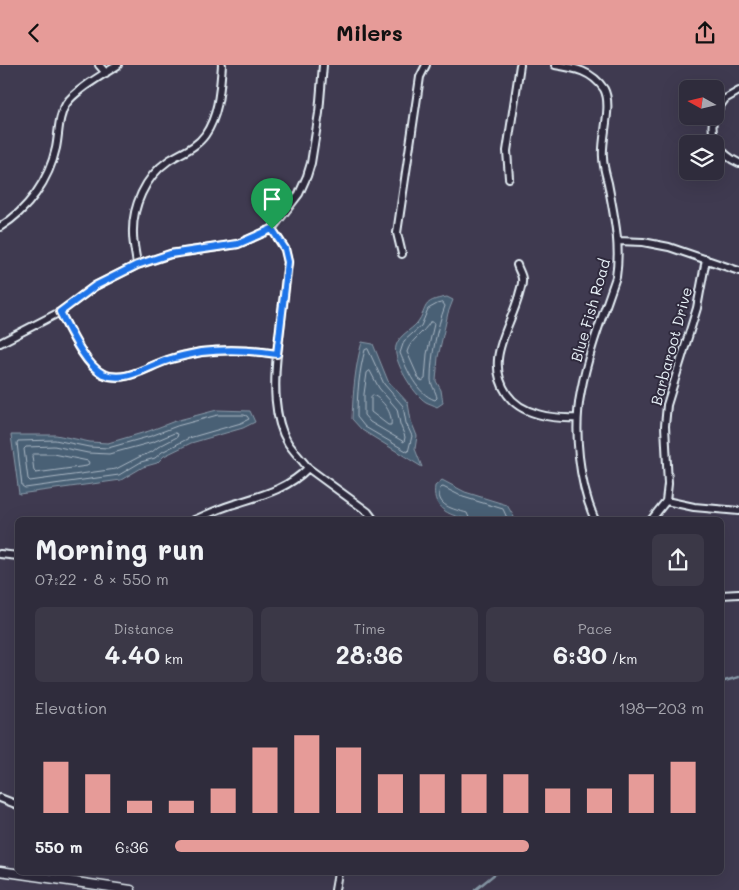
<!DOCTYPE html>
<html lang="en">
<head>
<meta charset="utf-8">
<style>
  body { margin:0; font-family:Mali,sans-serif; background:#3b3847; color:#f1f3f6; height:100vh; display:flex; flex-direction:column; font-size:19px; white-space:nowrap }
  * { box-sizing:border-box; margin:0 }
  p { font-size:16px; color:#a7a7af }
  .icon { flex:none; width:28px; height:28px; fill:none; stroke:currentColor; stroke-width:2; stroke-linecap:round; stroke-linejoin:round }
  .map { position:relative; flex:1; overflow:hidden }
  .side { position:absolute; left:15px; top:452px; width:709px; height:358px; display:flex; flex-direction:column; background:#2f2c3c; border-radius:8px; box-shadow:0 5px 20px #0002,0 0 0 1px #4a4856 }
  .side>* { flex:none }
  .needle { width:32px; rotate:278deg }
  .controls { position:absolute; left:679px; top:15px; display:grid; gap:10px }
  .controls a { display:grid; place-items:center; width:45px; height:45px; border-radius:8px; background:#2f2c3c; box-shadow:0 5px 20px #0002,0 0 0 1px #4a4856; font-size:25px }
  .pin { position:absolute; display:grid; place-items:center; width:42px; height:42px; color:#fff; margin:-51px -21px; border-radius:50% 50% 50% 0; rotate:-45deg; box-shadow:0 0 5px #0007 }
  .pin .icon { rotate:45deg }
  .round { display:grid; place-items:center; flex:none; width:52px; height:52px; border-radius:8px; background:#3b3847 }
  .headline { display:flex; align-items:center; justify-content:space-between; height:85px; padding:0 20px }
  h1 { font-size:28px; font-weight:700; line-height:38px }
  .stats { display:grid; grid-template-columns:repeat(3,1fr); gap:8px; height:85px; padding:5px 20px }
  .stats div { display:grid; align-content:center; border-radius:8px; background:#3b3847; text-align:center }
  .stats b { font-size:25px; font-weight:700 }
  .stats small { font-size:14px; font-weight:400 }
  .stats p { font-size:14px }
  .chart { height:140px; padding:10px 20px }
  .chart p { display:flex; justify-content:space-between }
  .chart svg { width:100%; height:90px; margin-top:5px; stroke:#e69b98; stroke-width:6 }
  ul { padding:0 20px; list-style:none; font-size:16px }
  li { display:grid; grid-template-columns:80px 60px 1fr; align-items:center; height:38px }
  li i { height:12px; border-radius:6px; background:#e69b98 }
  header { display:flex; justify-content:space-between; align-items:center; height:65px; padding:0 20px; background:#e69b98; color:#111; font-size:22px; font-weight:700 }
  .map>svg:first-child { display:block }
</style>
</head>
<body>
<header><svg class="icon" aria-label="back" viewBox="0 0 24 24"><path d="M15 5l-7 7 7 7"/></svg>Milers<svg class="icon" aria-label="share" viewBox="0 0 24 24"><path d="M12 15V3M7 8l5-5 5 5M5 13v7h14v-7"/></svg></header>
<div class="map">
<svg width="739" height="825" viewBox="0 0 739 825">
  <rect width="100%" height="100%" fill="#3f3a50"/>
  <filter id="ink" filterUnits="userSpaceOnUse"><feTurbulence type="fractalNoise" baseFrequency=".02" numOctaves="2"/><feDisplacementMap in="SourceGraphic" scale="10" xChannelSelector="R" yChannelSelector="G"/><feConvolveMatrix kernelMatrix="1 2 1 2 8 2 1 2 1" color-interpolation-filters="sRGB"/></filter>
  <g filter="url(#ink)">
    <!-- water -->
    <path fill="#4a6075" stroke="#899aa9" d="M447 232 453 235 448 248 438 292 436 316 441 325 443 338 437 342C434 340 430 339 426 337 414 330 392 295 396 281 399 270 410 266 417 258 429 242 420 236 447 232Z
      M362 277 373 279 388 316 408 338 411 356 417 371 415 384 422 402 362 365 352 354C353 327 355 302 362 277Z
      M217 345 250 346 255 357 243 363 191 378 164 391 157 398 143 402 121 415 19 429 11 370H56L90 377 108 378 149 366 175 356Z
      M442 415 465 427 507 440 514 452 513 455C487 455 429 460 435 421Z"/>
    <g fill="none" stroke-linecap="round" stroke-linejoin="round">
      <!-- shore -->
      <path stroke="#a9b7c4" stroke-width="1" d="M443 238 445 241C437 263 431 290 431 314 431 321 436 326 437 333L435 335C417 329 407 305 400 288L404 276 421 261 428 244 437 239Z
        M430 257H433L434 259 427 289 425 314 422 316 419 314 407 287C410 275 424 268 430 257Z
        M368 284 384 319 403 341 406 358 412 371 408 387 365 362 357 352C357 330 359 306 365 285Z
        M370 306 379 323 397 344 400 359 405 372 404 377 370 357 364 350V329L367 308Z
        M373 330C383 335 393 348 391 360H388L371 347V332Z
        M218 350H244L247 351 249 354 241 358 189 373 162 387 155 393 141 397 119 410 25 423 22 421 17 378 18 376 55 375 89 382 108 383 151 371 177 361Z
        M175 368 178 369 177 372 158 382 152 387 139 392 116 404 30 416 28 414 24 384 26 382 54 381 88 388 109 389 153 377Z
        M34 389H54L88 396 89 398 87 401 36 408 34 406 32 391Z
        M470 455 467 448C453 444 435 441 440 423L443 422 463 432 503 444 508 455"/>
      <!-- stream -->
      <path stroke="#899aa9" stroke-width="2.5" d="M721 617 739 612
        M475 825 496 808"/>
      <!-- minor casing -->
      <g stroke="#e8f1f8" stroke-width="10">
        <path id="minor" d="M99 0 106 8
          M555 0C575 3 592 6 604 24 613 40 601 74 603 92 603 101 606 110 608 118 614 151 621 179 616 212 603 250 588 288 581 326 573 365 579 419 595 455
          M715 48 725 34 739 26
          M714 51C708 72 721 90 739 98
          M509 113 507 86 520 0
          M0 162C28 145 49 115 56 83 59 68 58 52 66 39 75 25 104 9 118 0
          M272 164 285 184 288 197 277 289
          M618 176 643 177 669 182 739 206
          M402 189 397 168 420 12 426 0
          M137 200C136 190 133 179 133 169 132 142 145 112 168 96 180 88 196 83 205 70 219 50 220 24 222 0
          M517 200C518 204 522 210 522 214 523 219 520 225 519 230 510 264 484 294 507 329 521 350 553 354 577 353
          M60 247 95 221 137 200 171 189 238 179 272 164 299 129 307 111 311 98 319 48 323 0
          M0 278 60 247C69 264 85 301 103 309 126 319 149 300 171 294 181 291 191 289 201 287 226 284 252 285 277 289 274 318 273 353 288 378 294 387 302 395 308 403
          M666 436 668 419 665 361 667 340 697 243 706 194
          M194 455C206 450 218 444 231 440 259 431 287 425 308 403L368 447 374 455
          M651 455 666 436 694 442 739 446
          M0 489 18 491
          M721 530 739 529
          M0 733 18 740
          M335 825 338 808"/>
      </g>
      <!-- tertiary casing -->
      <g stroke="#e8f1f8" stroke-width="11">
        <path id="tertiary" d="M0 806 131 825"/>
      </g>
      <!-- minor -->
      <use href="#minor" stroke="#2f2a3d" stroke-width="6"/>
      <!-- tertiary -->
      <use href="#tertiary" stroke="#2f2a3d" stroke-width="8"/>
    </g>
  </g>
  <g fill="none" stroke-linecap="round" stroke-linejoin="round" filter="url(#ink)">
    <!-- route casing -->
    <g stroke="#fff" stroke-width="10">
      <path id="route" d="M272 164 285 184 288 197 277 289C252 285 226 284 201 287 191 289 181 291 171 294 149 300 126 319 103 309 85 300 69 264 60 247L95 221 137 200 170 189 238 179Z"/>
    </g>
    <!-- route -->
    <use href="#route" stroke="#1a73e8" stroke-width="6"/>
  </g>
  <g text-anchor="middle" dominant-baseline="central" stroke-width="4" stroke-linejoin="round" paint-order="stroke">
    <!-- street labels -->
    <g font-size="15" fill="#e8f1f8" stroke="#2f2a3d">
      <text transform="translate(590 245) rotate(-74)">Blue Fish Road</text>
      <text transform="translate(671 281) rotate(-75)">Barbaroot Drive</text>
    </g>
  </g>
</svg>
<div class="controls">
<a><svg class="needle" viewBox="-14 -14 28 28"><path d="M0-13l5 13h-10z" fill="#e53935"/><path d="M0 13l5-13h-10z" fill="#a7a7af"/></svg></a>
<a><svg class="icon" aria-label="layers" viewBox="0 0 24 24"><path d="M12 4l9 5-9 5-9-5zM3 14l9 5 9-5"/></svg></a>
</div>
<div class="pin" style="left:272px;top:164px;background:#1e9e55"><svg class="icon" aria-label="arrive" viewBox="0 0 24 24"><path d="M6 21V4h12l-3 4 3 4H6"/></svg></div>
<section class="side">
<div class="headline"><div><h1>Morning run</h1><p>07:22 · 8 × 550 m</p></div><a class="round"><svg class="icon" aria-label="share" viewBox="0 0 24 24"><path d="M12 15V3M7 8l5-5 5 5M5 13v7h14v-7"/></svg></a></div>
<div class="stats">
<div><p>Distance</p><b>4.40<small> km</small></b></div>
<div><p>Time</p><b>28:36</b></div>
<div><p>Pace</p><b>6:30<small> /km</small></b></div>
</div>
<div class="chart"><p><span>Elevation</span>198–203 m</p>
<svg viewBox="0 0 160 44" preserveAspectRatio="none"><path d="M5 44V19M15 44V25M25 44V38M35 44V38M45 44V32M55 44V12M65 44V6M75 44V12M85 44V25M95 44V25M105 44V25M115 44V25M125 44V32M135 44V32M145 44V25M155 44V19"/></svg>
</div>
<ul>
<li><b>550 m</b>6:36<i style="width:67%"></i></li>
</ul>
</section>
</div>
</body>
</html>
